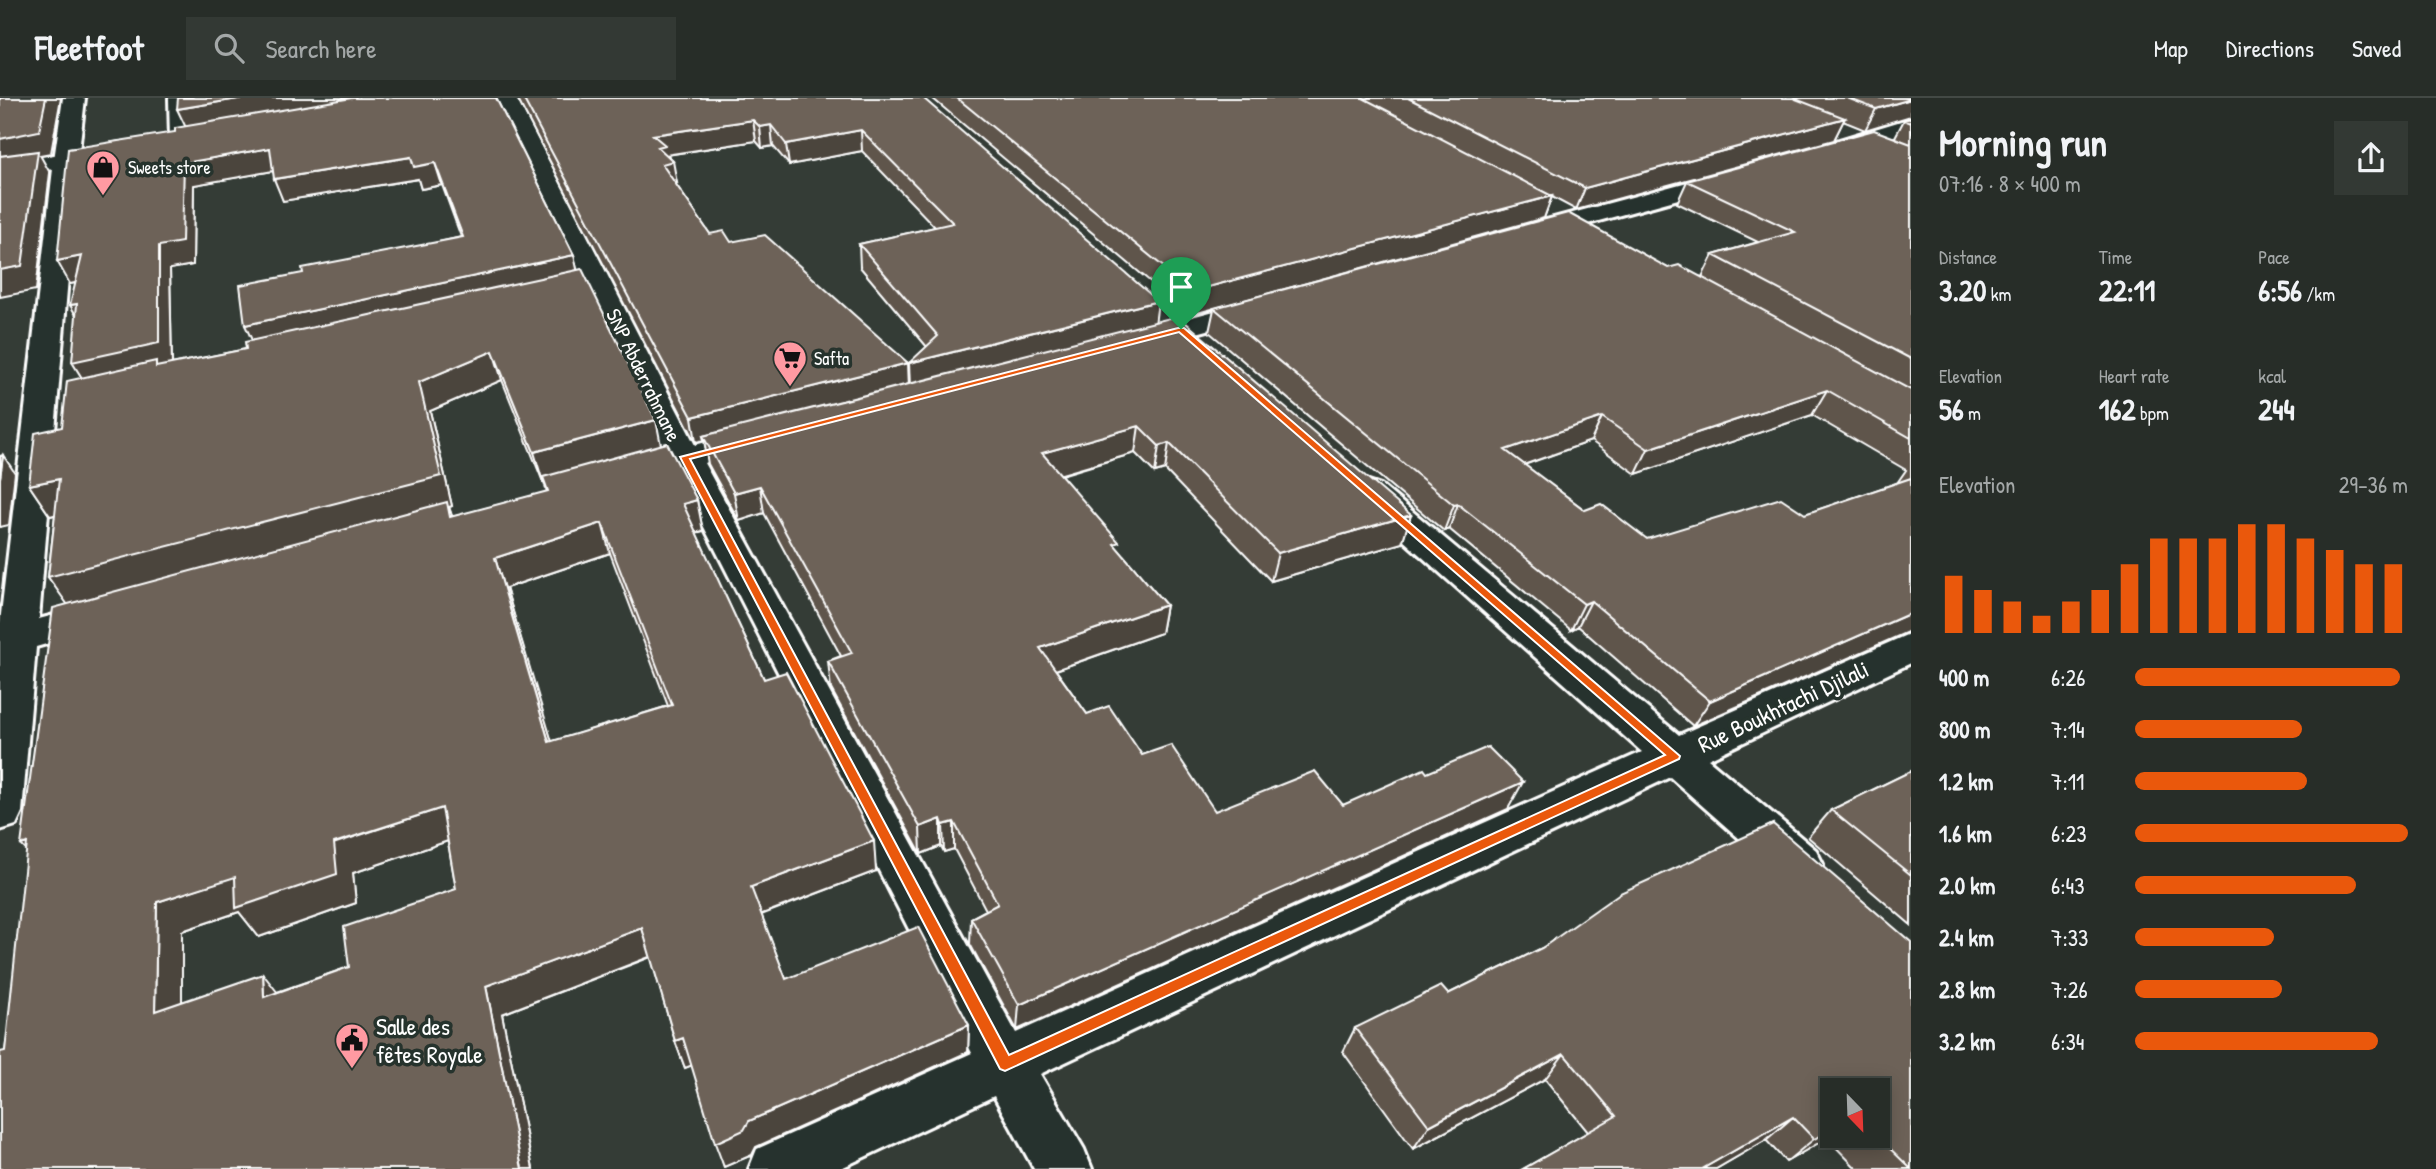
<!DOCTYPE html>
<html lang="en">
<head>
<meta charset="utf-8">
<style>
  body { margin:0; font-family:"Patrick Hand",sans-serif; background:#333934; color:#f1f3f6; height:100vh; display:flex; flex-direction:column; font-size:26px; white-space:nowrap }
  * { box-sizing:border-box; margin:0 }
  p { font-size:23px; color:#a4a8a8 }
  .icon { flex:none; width:38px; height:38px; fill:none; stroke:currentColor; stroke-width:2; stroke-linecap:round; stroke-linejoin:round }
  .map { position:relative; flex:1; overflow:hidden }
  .side { display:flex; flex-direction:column; background:#272d28; width:525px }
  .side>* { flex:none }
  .needle { width:46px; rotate:157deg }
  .buttons { position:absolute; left:1820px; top:980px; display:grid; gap:14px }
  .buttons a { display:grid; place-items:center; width:70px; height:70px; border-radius:0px; background:#272d28; box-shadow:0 4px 18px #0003,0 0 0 2px #434945; font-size:35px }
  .pin { position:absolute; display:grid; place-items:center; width:60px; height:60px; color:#fff; margin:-72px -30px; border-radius:50% 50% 50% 0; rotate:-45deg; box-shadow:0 0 7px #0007 }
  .pin .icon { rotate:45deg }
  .round { display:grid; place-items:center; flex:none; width:74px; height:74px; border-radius:0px; background:#333934 }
  .head { display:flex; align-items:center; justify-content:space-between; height:119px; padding:0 28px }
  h1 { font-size:38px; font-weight:800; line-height:52px }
  .metrics { display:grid; grid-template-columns:repeat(3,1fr); gap:10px; height:119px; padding:7px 28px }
  .metrics div { display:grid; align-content:center }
  .metrics b { font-size:30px; font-weight:800 }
  .metrics small { font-size:19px; font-weight:400 }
  .metrics p { font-size:19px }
  .chart { height:196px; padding:14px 28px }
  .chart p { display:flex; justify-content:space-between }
  .chart svg { width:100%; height:126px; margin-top:7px; stroke:#ea580c; stroke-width:6 }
  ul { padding:0 28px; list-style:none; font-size:23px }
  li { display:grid; grid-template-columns:112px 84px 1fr; align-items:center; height:52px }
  li i { height:18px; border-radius:9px; background:#ea580c }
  header { display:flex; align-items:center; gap:42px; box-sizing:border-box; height:98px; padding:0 35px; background:#272d28; border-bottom:2px solid #434945 }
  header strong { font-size:33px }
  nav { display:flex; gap:38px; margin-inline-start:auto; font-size:24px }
  .search { width:490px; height:63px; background:#333934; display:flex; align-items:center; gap:18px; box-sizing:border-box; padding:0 24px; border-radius:0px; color:#a4a8a8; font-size:26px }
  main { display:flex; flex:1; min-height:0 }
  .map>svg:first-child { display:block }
</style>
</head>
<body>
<header>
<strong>Fleetfoot</strong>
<div class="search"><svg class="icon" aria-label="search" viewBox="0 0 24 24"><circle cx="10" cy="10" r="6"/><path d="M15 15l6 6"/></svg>Search here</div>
<nav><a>Map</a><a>Directions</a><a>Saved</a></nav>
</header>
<main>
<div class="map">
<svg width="1911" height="1071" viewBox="0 0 1911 1071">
  <rect width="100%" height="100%" fill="#343c36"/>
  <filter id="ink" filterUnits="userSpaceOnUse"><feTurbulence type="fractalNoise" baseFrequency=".0143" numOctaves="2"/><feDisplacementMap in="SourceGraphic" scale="14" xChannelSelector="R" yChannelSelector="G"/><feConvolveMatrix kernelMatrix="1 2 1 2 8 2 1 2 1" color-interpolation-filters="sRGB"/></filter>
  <g filter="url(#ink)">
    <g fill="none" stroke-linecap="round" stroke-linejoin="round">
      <!-- street casing -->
      <g stroke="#fff" stroke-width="6">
        <path id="street" d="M494 0H516L695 347 755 331 766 334 771 341 766 348 704 365 1016 935 1642 654 1357 401 1352 394 1357 387 1369 383 1381 387 1679 637 1911 535V565L1708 661 1816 752 1823 766 1816 780 1800 785 1784 780 1670 679 1040 976 1084 1051 1092 1071H1034L994 998 839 1071H749L757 1051 972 955 675 372 627 385 615 382 610 375 615 368 666 354Z
          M1911 20V34L1837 57 1829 55 1826 50 1829 45Z
          M66 55 74 57 78 62 39 521 99 505 112 509 118 518 112 527 36 549 22 714 16 727 0 732V525L53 71 0 80V66Z
          M1732 72 1740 74 1744 79 1740 84 1526 143 1517 140 1513 135 1517 130Z
          M1263 200 1273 202 1277 208 1273 214 1142 250 1132 247 1127 241 1132 235Z"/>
      </g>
      <!-- secondary casing -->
      <g stroke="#fff" stroke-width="6">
        <path id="secondary" d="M63 0H85L79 53 120 45 128 47 131 52 128 57 66 69 58 67 54 62Z
          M169 0H191L192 41 189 46H173L170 41Z"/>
      </g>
      <!-- street -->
      <use href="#street" fill="#26332d" fill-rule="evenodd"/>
      <!-- secondary -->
      <use href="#secondary" fill="#26332d" fill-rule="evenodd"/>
    </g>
    <!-- wall -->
    <path fill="#5e544c" stroke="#fff" stroke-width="2" fill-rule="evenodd" d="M496 0 574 157 577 172 661 347 697 402 703 433 696 435 764 581 876 773 761 817 786 881 969 927 968 954 756 1049 752 1057 724 1069 692 967 685 970 675 943 651 859 502 916 533 1071H0L5 953 68 506 48 479 55 417 50 418 29 387 62 329 81 280 76 218V185L70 186 68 51ZM273 73 283 103 418 81 421 91 442 87 461 139 303 175 246 251 172 266 170 171 193 167 194 87ZM502 282 543 384H544L547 394 452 419 449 409 452 408 430 313ZM610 455 668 608 551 644 506 490ZM448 743 456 791 349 869 277 894 182 904V833L239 814 259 839 356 805 353 775Z
      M517 0H923L1155 224 1411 417 1402 445 1271 483 1165 372 1155 375 1135 355 1061 377 1118 451 1166 507 1161 535 1056 572 1087 616 1215 713 1343 707 1427 675 1508 711 1017 932 970 846 971 820 986 812 954 751 944 754 941 748 921 756 831 591 828 563 841 558 764 415 739 423 708 366 704 342 696 344ZM756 43 762 50 773 48 789 67 862 53 935 129 859 146 860 169 927 249 910 286H909L908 265 731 144 710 136 675 85H677L667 57Z
      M932 0H1911V18L1865 32 1843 23 1834 42 1576 112 1552 99 1544 120 1256 199 1668 170 1702 179 1713 157 1758 144 1677 105 1687 83 1895 39 1904 22 1911 20V533L1693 628 1578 528 1571 532 1449 431 1444 433 1209 234 1214 211 1190 217ZM1812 317 1906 372 1897 385 1805 416 1647 441 1585 412 1524 367 1591 343 1636 376Z
      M1911 673V827L1808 739 1831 712Z
      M1773 726 1911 1071H1857L1827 1040 1786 1064 1766 1042 1716 1071H1523L1588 1034 1545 981 1413 1051 1343 954 1355 930 1448 896 1542 850ZM1832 992 1878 1038H1832Z"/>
    <!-- shaded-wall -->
    <path fill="#4c453e" stroke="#fff" stroke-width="2" d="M46 0H61L51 55 40 57 50 75 36 192 0 199V41Z
      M244 0H373L187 32 177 11Z
      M1911 1V18L1865 32 1876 11Z
      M1845 20 1834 42 1576 112 1585 90Z
      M753 22 756 43 666 57 673 63 677 85 666 88 653 37Z
      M771 27 773 48 762 50 760 29Z
      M861 32 862 53 789 67 786 46Z
      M270 50 279 72 194 87 193 167 170 171 172 269 87 288 72 264 159 148 184 65Z
      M411 59 435 65 442 87 421 91 418 81 283 103 274 81Z
      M1552 98 1544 120 1190 217 1193 193Z
      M574 157 579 180 256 251 245 227Z
      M82 158 95 181 70 186 57 163Z
      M1158 203 1155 227 910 289 909 265Z
      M77 206 84 231 70 207Z
      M493 253 502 282 430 313 452 408 449 409 458 435 70 510 48 479 419 284Z
      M908 265 909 290 703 338 704 342 696 344 692 319Z
      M1827 292 1812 317 1636 376 1648 351Z
      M1602 319 1591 343 1495 377 1505 352Z
      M656 322 662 352 543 384 534 354Z
      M1139 328 1135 355 1041 382 1042 355Z
      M1169 345 1165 372 1155 375 1159 348Z
      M3 357 15 375 9 427 0 429V380Z
      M59 381 79 411 50 418 29 387Z
      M760 388 764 415 739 423 734 395Z
      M697 402 703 433 689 436 683 406Z
      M1458 406 1449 431 1444 433 1454 407Z
      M1411 417 1402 445 1271 483 1278 455Z
      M602 425 610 455 506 490 561 674 549 644 495 460Z
      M1591 503 1578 528 1571 532 1584 506Z
      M1166 507 1161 535 1038 578 1040 550Z
      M1911 515V531L1910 533 1693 628 1710 603Z
      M1523 684 1508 711 1017 932 1019 907Z
      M442 710 457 740 353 775 356 805 259 839 239 814 182 833V940L155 913 157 804Z
      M941 721V748L921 756 920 729Z
      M954 724V751L944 754 943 727Z
      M874 743 876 773 757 818 751 789Z
      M27 745 49 776 21 747Z
      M642 830 652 858 502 916 533 1071H522L486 888Z
      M263 876 285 904 264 899Z
      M969 927 968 954 756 1049 752 1057 724 1069 715 1045 749 1023Z
      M683 940 693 967 685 970 675 943Z
      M1564 956 1545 981 1413 1051 1429 1028Z
      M1793 1019 1766 1042 1716 1071H1702Z
      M1832 1031V1035L1827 1040 1786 1064 1814 1041Z"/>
    <!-- building -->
    <path fill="#6d6258" stroke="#fff" stroke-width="2" fill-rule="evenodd" d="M0 0H46L39 33 0 41Z
      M178 0H244L177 11Z
      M352 0H496L574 157 245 227 240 187 303 175 302 170 463 139 435 65 414 69 411 59 274 81 270 50 184 65 182 144 159 148V245L72 264 77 206 70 207 82 158 57 163 68 51 175 34V30Z
      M523 0H923L1158 203 909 265 938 238 859 146 953 125 861 32 786 46 771 27 760 29 753 22 653 37 665 47 658 49 673 63 662 66 710 136 724 133 731 144 765 137 908 265 692 319Z
      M957 0H1363L1552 98 1193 193Z
      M1408 0H1793L1845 20 1585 90Z
      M1847 0H1911V1L1876 11Z
      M1911 20V25L1904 22Z
      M1874 32 1911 46V261L1713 157 1795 134 1687 83Z
      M38 53 22 168 0 172V58Z
      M1568 115 1668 170 1679 167 1911 292V340L1827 292 1648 351 1602 319 1505 352 1585 412 1601 406 1647 441 1781 400 1805 416 1911 380V515L1710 603 1591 503 1584 506 1458 406 1454 407 1214 210Z
      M582 171 656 322 534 354 493 253 419 284 441 378 48 479 59 381 29 387 35 335 62 329 67 283 156 263V269L246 251 245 244Z
      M1178 218 1411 417 1278 455 1169 345 1159 348 1139 328 1042 355 1119 444 1114 446 1166 507 1040 550 1087 616 1109 608 1142 657 1171 647 1215 713 1315 673 1343 707 1424 671 1427 675 1488 649 1523 684 1019 907 971 820 998 806 954 724 943 727 941 721 920 729 828 563 852 555 760 388 734 395 703 338Z
      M667 345 697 402 683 406 764 581 786 574 874 743 751 789 786 881 918 829 969 927 749 1023 744 1032 715 1045 683 940 675 943 642 830 486 888 522 1071H0V954L5 953 27 745 21 747 53 510 447 404 450 419 548 393 543 379ZM602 425 672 607 549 644 495 460ZM442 710 456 791 344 829 349 869 264 899 263 876 155 913 157 804 235 779 236 810 337 776 334 745Z
      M3 357 0 380V358Z
      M1911 673V777L1831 712Z
      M1773 726 1911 844V1071L1877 1038 1878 992H1832V1031L1814 1041 1793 1019 1702 1071H1523L1616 1018 1564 956 1429 1028 1355 930 1441 888 1448 896 1542 850 1620 795Z"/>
  </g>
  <!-- route -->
  <path fill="#ea580c" stroke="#fff" stroke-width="2" fill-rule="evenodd" d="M1178 230H1184L1680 658 1679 661 1005 973 1000 971 680 359ZM1179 234 1665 657 1009 957 690 361Z"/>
  <!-- icons -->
  <defs>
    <g id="shop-pin" transform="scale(1.75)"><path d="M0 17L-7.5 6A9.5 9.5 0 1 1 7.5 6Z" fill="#ff9aa2" stroke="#26332d"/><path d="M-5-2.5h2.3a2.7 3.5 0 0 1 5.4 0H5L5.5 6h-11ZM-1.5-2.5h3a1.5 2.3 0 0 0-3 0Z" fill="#111"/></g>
    <g id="supermarket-pin" transform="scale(1.75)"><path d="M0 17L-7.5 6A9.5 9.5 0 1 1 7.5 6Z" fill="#ff9aa2" stroke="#26332d"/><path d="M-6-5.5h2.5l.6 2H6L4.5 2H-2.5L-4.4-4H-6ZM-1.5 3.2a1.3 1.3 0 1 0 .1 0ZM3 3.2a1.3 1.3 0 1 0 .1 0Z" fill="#111"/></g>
    <g id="civic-pin" transform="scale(1.75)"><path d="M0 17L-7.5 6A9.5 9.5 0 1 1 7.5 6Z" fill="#ff9aa2" stroke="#26332d"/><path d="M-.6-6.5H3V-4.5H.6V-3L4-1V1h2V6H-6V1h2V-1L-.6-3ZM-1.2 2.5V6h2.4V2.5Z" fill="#111"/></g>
  </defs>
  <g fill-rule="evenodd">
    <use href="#shop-pin" x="103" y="69"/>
    <use href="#supermarket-pin" x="790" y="260"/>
    <use href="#civic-pin" x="352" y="942"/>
  </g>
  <g text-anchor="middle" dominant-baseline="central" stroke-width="7" stroke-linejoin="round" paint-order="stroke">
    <!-- far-poi labels -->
    <g font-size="18" fill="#fff" stroke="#26332d" text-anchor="start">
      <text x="128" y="69">Sweets store</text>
      <text x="814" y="260">Safta</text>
    </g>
    <!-- street labels -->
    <g font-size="21" fill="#fff" stroke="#26332d">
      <text transform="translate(644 277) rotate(64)">SNP Abderrahmane</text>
    </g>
    <!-- near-street labels -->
    <g font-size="24" fill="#fff" stroke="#26332d">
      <text transform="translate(1783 608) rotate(-25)">Rue Boukhtachi Djilali</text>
    </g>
    <!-- near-poi labels -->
    <g font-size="24" fill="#fff" stroke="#26332d" text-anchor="start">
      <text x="376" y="928">Salle des<tspan x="376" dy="28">fêtes Royale</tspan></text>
    </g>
  </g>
</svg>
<div class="buttons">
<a><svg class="needle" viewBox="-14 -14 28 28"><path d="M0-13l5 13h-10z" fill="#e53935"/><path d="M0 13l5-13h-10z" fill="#a4a8a8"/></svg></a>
</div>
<div class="pin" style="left:1181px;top:231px;background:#1e9e55"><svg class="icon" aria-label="arrive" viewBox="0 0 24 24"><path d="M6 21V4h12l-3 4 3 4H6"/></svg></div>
</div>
<section class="side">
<div class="head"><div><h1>Morning run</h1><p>07:16 · 8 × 400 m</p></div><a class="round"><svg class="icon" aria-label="share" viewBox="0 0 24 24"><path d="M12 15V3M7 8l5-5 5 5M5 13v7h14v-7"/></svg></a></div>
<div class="metrics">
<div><p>Distance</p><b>3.20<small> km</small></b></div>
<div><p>Time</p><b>22:11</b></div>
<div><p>Pace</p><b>6:56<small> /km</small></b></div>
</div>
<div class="metrics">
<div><p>Elevation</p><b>56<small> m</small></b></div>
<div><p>Heart rate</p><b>162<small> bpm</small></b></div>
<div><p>kcal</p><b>244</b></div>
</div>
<div class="chart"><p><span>Elevation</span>29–36 m</p>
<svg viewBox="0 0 160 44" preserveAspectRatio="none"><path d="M5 44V24M15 44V29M25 44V33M35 44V38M45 44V33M55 44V29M65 44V20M75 44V11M85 44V11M95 44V11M105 44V6M115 44V6M125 44V11M135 44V15M145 44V20M155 44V20"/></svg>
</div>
<ul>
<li><b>400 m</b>6:26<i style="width:97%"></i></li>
<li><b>800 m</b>7:14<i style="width:61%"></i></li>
<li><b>1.2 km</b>7:11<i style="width:63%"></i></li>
<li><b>1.6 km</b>6:23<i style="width:100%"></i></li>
<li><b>2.0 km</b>6:43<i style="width:81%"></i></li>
<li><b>2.4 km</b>7:33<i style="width:51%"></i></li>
<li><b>2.8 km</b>7:26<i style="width:54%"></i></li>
<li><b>3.2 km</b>6:34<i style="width:89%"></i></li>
</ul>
</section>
</main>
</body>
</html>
